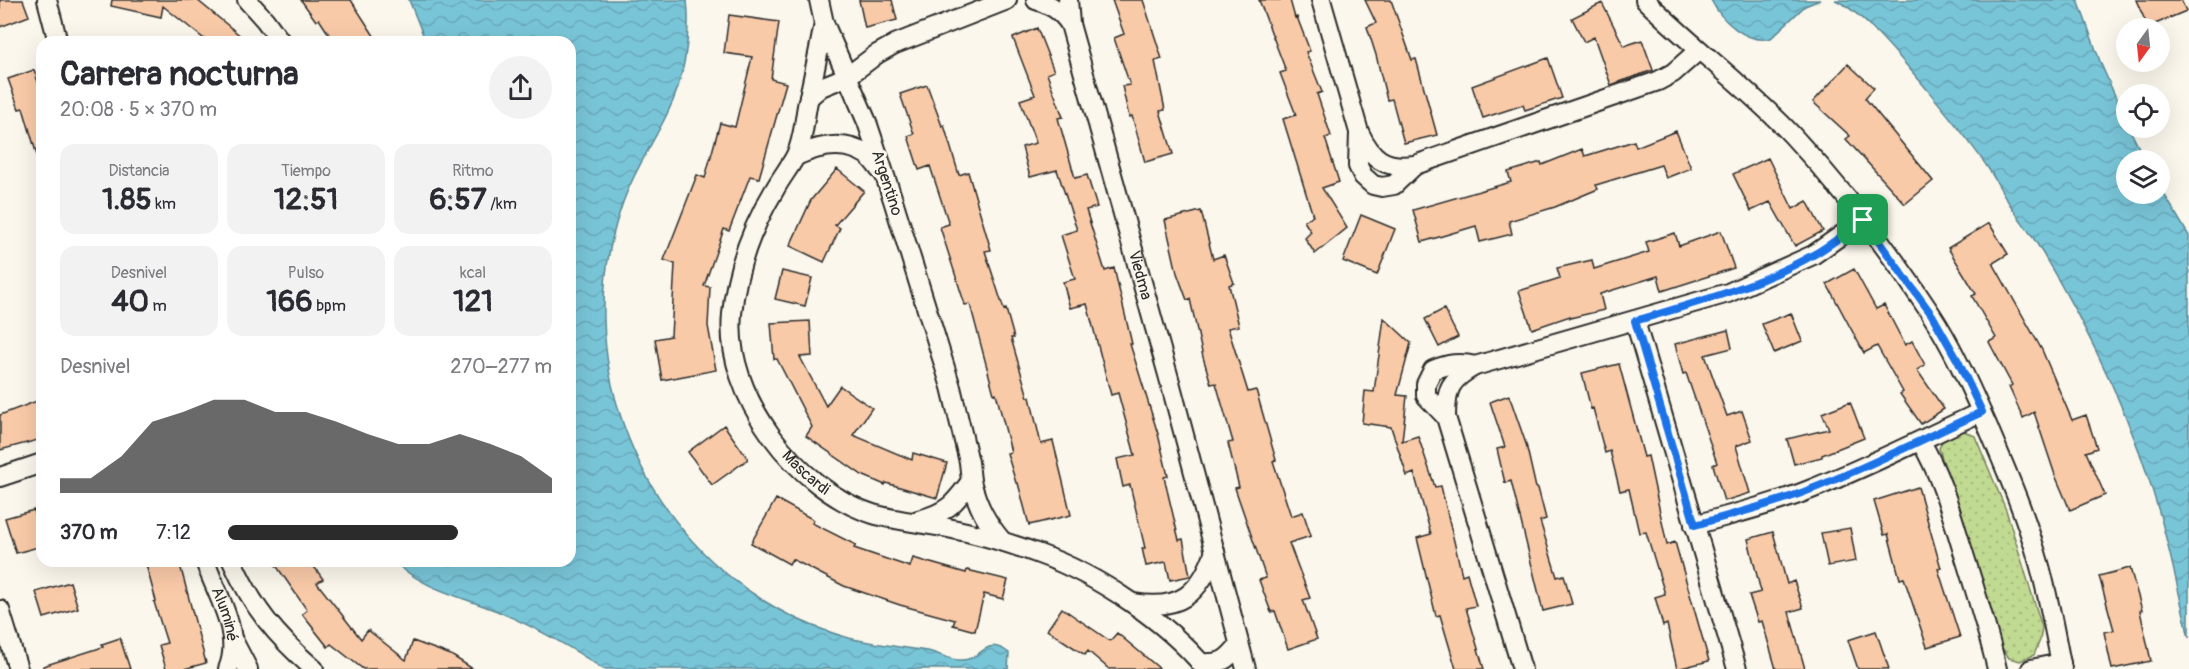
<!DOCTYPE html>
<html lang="es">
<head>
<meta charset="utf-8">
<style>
  body { margin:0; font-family:Pangolin,sans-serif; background:#f2f2f3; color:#2b2b33; height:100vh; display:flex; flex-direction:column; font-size:22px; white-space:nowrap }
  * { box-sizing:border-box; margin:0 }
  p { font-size:20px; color:#7c7c81 }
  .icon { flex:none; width:33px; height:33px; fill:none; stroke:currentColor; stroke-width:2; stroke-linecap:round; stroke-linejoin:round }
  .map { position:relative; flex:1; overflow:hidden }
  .side { position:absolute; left:36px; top:36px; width:540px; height:531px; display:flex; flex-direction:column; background:#fff; border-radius:18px; box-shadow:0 6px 24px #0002 }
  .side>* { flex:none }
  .needle { width:39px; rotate:195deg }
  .buttons { position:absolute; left:2116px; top:18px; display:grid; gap:12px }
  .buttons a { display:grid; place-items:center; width:54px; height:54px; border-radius:50%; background:#fff; box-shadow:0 6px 24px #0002; font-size:30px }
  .pin { position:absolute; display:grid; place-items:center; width:51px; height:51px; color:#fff; margin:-26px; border-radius:12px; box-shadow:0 3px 9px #0006 }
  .round { display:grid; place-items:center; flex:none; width:63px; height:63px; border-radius:32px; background:#f2f2f3 }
  .overview { display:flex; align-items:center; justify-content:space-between; height:102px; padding:0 24px }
  h1 { font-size:33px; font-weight:700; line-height:45px }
  .metrics { display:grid; grid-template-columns:repeat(3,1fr); gap:9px; height:102px; padding:6px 24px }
  .metrics div { display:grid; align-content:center; border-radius:15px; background:#f2f2f3; text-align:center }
  .metrics b { font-size:30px; font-weight:700 }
  .metrics small { font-size:16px; font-weight:400 }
  .metrics p { font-size:16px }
  .chart { height:168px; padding:12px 24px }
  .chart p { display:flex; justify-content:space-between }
  .chart svg { width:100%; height:108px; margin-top:6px; fill:#2b2b2b; opacity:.7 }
  ul { padding:0 24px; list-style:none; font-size:20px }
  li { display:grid; grid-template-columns:96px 72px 1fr; align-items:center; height:45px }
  li i { height:15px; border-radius:8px; background:#2b2b2b }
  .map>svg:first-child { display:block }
</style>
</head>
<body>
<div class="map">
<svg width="2189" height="669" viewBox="0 0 2189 669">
  <defs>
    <pattern id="grass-dots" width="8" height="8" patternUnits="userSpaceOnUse" patternTransform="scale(1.5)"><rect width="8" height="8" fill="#c1da91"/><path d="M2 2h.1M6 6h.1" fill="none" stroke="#a6bb7d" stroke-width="1.8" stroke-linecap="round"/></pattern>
    <pattern id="water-waves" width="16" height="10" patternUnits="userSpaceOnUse" patternTransform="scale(1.5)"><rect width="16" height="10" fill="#79c5d8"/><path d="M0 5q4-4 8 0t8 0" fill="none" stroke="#69a9ba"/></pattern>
  </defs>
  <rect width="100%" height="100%" fill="#fbf7ec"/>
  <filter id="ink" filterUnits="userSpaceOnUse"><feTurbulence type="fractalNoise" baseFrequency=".0167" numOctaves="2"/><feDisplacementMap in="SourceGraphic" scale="12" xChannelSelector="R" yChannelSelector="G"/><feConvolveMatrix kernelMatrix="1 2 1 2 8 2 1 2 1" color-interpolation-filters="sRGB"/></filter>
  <g filter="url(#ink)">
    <!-- grass -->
    <path fill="url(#grass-dots)" stroke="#76825e" stroke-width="1.5" d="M1964 431 1975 436 2006 510 2042 627 2040 640 2034 655 2020 661 2009 658 2002 648 1939 449C1943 434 1950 436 1964 431Z"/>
    <!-- water -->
    <path fill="url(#water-waves)" stroke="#5a8793" stroke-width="1.5" d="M409 0H687C691 38 684 80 667 114 651 147 631 176 620 211 573 352 632 514 755 595 783 614 816 629 849 638 874 644 901 647 927 651 938 653 949 660 959 660 983 662 983 634 1009 653L1008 669H603C570 646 534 627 497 611 457 595 426 590 393 561H570V42H426Z
      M1711 0H1820L1805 6 1771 38C1747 45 1721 20 1711 0Z
      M1835 0H2078L2101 64 2127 123V128H2129L2145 160H2127V194H2160V187L2189 236V638C2180 597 2171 555 2160 515 2133 420 2090 331 2039 247 2030 232 2020 220 2011 206 2003 194 1997 182 1990 171 1969 139 1944 110 1920 81 1900 58 1862 11 1835 0Z"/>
    <!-- building -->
    <path fill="#f9caa8" stroke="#2b2b2b" stroke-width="1.5" d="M0 0H23L29 16 0 27Z
      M112 0H197L248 42H208L163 6 161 17 111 6Z
      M301 0H351L378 42H334L319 19 316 21Z
      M859 0H892L897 20 865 28Z
      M1112 0H1143L1162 59 1155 61 1165 110 1160 111 1173 154 1145 162 1132 116 1129 117 1122 86 1130 85 1114 38 1124 34Z
      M1259 0H1290L1295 18 1297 17 1310 51 1306 52 1322 92 1317 94 1331 136 1325 138 1339 182 1322 188 1347 228 1315 254 1305 238 1311 232 1304 221 1313 216 1283 119 1296 115 1280 73 1286 71Z
      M1365 0H1391L1412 60 1416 59 1437 135 1404 143 1392 99 1387 100 1376 55 1367 27 1376 23Z
      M2136 0H2181L2186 11 2148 27Z
      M1602 3 1624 46 1642 40 1653 70 1611 85 1594 37 1584 42 1572 18Z
      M729 15 779 22 771 79 786 83 759 178 750 176 729 231 724 229 704 286 710 287 708 326 716 370 662 380 655 339 671 336 675 264 664 260 697 175 705 178 720 123 735 127 752 57 724 53Z
      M1037 28 1054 71 1047 74 1063 117 1058 118 1075 178 1087 175 1097 207 1086 210 1105 271 1114 268 1132 344H1130L1158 434 1168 476 1164 477 1179 540 1183 539 1190 576 1170 580 1166 562 1146 566 1142 548H1145L1130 485 1123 487 1117 459 1135 455 1118 393 1111 395 1087 304 1070 308 1063 282 1075 279 1061 235 1077 230 1057 170 1030 177 1022 147 1036 143 1020 100 1035 95 1013 38Z
      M1548 58 1562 98 1525 110 1523 105 1483 118 1472 86Z
      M1848 64 1874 88 1865 98 1933 181 1905 204 1846 139 1850 136 1813 102Z
      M34 70 42 94V159H38L23 108 19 109 8 79Z
      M927 85 942 126 944 125 959 175 968 172 991 250 985 251 1004 310 1006 309 1014 338H1011L1028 397H1030L1041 444 1053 441 1071 515 1029 525 1018 483H1016L1007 453 1011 452 996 393 994 394 970 304 965 305 940 227 949 224 930 166 919 170 908 136 914 134 900 94Z
      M1676 131 1691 168 1666 178 1661 165 1596 185 1598 189 1555 207 1509 221 1512 234 1480 242 1476 226 1422 242 1413 210 1511 182 1508 172 1541 162 1542 165 1582 149 1585 156 1634 141 1636 147Z
      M1768 158 1793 209 1807 201 1823 231 1795 246 1770 202 1751 211 1733 174Z
      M837 169 864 191 835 225 840 228 824 262 790 246 811 200Z
      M1201 211 1213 259 1224 255 1234 283 1229 285 1239 326 1228 328 1248 392 1256 390 1276 460 1273 461 1291 516 1303 512 1311 536 1289 543 1310 598 1303 600 1317 639 1288 649 1275 611 1271 612 1259 580 1266 578 1235 488 1239 487 1228 443 1233 442 1216 383 1211 384 1203 357 1190 299 1187 300 1177 273 1165 220Z
      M1361 215 1395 229 1377 275 1343 261Z
      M1989 223 2008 254 1993 263 2042 350 2072 420 2086 415 2097 448 2086 452 2105 495 2070 510 2055 475 2034 412 2023 418 2009 387 2012 385 1989 342 1996 338 1972 296 1976 294 1948 248Z
      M1721 231 1734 268 1662 291 1658 276 1600 294 1604 310 1570 318V316L1532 329 1519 291 1560 278 1557 268 1592 260 1594 269 1649 252 1646 242 1675 233 1679 246Z
      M1854 269 1876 309 1884 305 1905 345 1912 341 1925 365 1917 370 1944 409 1921 424 1900 394 1903 392 1877 346 1864 353 1827 284Z
      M782 271 812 278 805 306 775 299Z
      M1444 309 1458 337 1439 347 1425 319Z
      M1791 313 1802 341 1774 353 1762 324Z
      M1384 318 1411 343 1397 395 1407 396 1402 441 1418 436 1435 487 1441 486 1462 575 1467 573 1476 606 1466 608 1484 669H1456L1440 615 1436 616 1417 538 1431 534 1414 473 1407 476 1391 427 1362 423 1365 391 1374 392Z
      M810 321 812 356 800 357 826 406 840 386 872 408 853 435 912 460 913 453 947 463 937 498 886 483 885 485 862 475 806 436 812 427 777 359H774L771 323Z
      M1728 330 1732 348 1705 355 1727 416 1742 411 1752 440 1736 446 1750 493 1724 501 1713 465 1717 463 1686 373 1683 374 1675 344Z
      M1619 364 1644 457 1648 456 1667 545 1675 542 1709 661 1677 669 1667 624 1663 626 1655 597 1665 594 1646 532 1639 533 1629 489 1620 491 1610 451 1605 453 1593 408 1591 409 1582 373Z
      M1509 395 1526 444 1536 488H1538L1546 519 1540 521 1557 577 1564 575 1572 604 1543 611 1511 481 1505 483 1497 449 1505 447 1490 402Z
      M42 399V439L0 450V415Z
      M1850 402 1864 438 1822 455V457L1794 464 1787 439 1829 429 1822 413Z
      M724 425 748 459 712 485 688 452Z
      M1918 487 1941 568 1938 569 1960 637 1927 647 1904 578 1900 579 1888 534 1884 535 1874 501Z
      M776 499 814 520 812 523 856 545 854 548 910 567 913 558 966 573 967 570 1008 580 1003 599 984 594 975 631 953 625 955 620 900 605 844 586 792 559 789 564 751 543Z
      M34 510 42 536V546L16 553 5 518Z
      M1850 528 1856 561 1828 566 1821 533Z
      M1773 532 1787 584 1794 581 1803 608 1789 612 1805 669H1776L1762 621 1758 622 1749 595 1761 592 1748 539Z
      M145 561H179L206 663 184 669H166L159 645 167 643 154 602 156 601Z
      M273 561H310L323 579 317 583 361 639 368 630 406 660 413 641 451 655 473 669H363L331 644 328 647 302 614 307 610Z
      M2130 568 2142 610 2140 611 2151 661 2112 669 2104 632 2114 630 2099 576Z
      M70 582 78 608 44 618 36 592Z
      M1062 608 1110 641 1117 633 1160 669H1109L1088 651 1085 655 1047 630Z
      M1876 631 1889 669H1858L1848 640Z
      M120 638 130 669H43V666L103 647 102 644Z"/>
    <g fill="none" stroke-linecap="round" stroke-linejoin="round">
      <!-- minor casing -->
      <g stroke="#2b2b2b" stroke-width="22">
        <g id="minor">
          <path d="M47 0 58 42"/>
          <path d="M247 0 265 20 281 42"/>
          <path d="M819 0 824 23"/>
          <path d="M1036 0C1051 5 1060 10 1070 24"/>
          <path id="s1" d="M1068 0 1070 24 1170 382 1246 669"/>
          <path d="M1321 0 1359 132 1358 166 1363 176 1373 185 1382 187 1394 185 1415 165"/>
          <path d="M1645 0C1692 47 1746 86 1792 135 1843 190 1890 251 1931 314 1954 349 1971 389 1988 427 2007 472 2026 516 2039 563 2049 598 2055 634 2062 669"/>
          <path d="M809 97 821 87 848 76 877 54 895 44 1007 0"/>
          <path d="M1359 132C1372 159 1384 169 1415 165L1658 81 1673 73 1699 50"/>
          <path d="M796 156C818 146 845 140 867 155 872 159 876 165 880 170"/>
          <path d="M1635 321 1737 669"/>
          <path d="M1446 417 1426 396V384L1433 370C1448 364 1460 362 1475 366"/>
          <path d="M1921 442C1940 474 1950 509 1961 545 1974 586 1987 627 1997 669"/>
          <path d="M0 477 42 463"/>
          <path id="s2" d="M971 481 969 462 951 387 893 200 867 122 824 23C819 51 813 78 807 106 804 123 803 142 795 157 789 168 781 178 775 189 752 227 736 269 732 314 724 395 797 490 873 514 897 521 924 523 948 528 978 534 1010 543 1039 554 1098 575 1166 621 1206 669"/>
          <path d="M918 520C947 513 954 504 971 481 978 507 986 522 1003 542"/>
          <path d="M1694 525C1733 514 1772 505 1809 490 1868 467 1924 438 1981 412"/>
          <path id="s3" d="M205 561C216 594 243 634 228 669"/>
          <path d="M232 561C253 608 275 635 314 669"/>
          <path d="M1134 603C1180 611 1200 594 1215 551"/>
          <path d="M0 610 18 669"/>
          <path d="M234 642 248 669"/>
          <path d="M1200 663C1222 664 1226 661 1239 645"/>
          <path d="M1522 669 1446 417C1446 388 1450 380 1475 366L1728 293 1813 255 1863 220"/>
          <path d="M2031 669 2061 663"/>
        </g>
      </g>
      <!-- minor -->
      <use href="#minor" stroke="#fbf7ec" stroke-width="18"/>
    </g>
  </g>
  <g fill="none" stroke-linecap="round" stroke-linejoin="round" filter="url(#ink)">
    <!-- route casing -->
    <g stroke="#fff" stroke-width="12">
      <path id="route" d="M1863 220 1932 315 1958 361 1982 412C1924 438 1868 467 1809 490 1772 505 1733 514 1695 525L1635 321C1696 303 1758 286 1813 255 1831 245 1847 232 1863 220Z"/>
    </g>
    <!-- route -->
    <use href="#route" stroke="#1a73e8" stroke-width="8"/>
  </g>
  <g text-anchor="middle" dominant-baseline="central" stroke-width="6" stroke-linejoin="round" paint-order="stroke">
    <!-- street labels -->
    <g font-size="16" fill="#2b2b2b" stroke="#fbf7ec">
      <text transform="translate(887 183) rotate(72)">Argentino</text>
      <text stroke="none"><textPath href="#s1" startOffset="285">Viedma</textPath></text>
      <text stroke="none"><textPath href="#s2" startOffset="972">Mascardi</textPath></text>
      <text stroke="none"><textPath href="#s3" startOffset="57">Aluminé</textPath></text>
    </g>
  </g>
</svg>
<div class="buttons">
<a><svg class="needle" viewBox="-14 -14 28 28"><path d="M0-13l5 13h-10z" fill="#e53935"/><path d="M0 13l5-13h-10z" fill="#7c7c81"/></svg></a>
<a><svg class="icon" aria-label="locate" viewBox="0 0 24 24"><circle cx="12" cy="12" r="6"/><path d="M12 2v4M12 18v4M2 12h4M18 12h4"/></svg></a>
<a><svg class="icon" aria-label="layers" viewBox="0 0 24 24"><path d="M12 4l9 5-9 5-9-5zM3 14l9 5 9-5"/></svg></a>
</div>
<div class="pin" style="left:1863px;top:220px;background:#1e9e55"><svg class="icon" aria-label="arrive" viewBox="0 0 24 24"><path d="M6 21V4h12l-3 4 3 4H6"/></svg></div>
<section class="side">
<div class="overview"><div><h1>Carrera nocturna</h1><p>20:08 · 5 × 370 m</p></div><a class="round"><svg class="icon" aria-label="share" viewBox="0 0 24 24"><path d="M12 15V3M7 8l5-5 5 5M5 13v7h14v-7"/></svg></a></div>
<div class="metrics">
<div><p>Distancia</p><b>1.85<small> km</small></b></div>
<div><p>Tiempo</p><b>12:51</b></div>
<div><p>Ritmo</p><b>6:57<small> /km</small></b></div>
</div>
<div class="metrics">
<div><p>Desnivel</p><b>40<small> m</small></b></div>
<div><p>Pulso</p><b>166<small> bpm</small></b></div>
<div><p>kcal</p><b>121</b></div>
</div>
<div class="chart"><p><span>Desnivel</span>270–277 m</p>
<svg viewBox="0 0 160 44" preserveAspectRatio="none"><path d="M0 44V38L10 38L20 29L30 15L40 11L50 6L60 6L70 11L80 11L90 15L100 20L110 24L120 24L130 20L140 24L150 29L160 38V44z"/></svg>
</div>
<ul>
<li><b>370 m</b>7:12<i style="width:71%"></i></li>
</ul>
</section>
</div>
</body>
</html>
